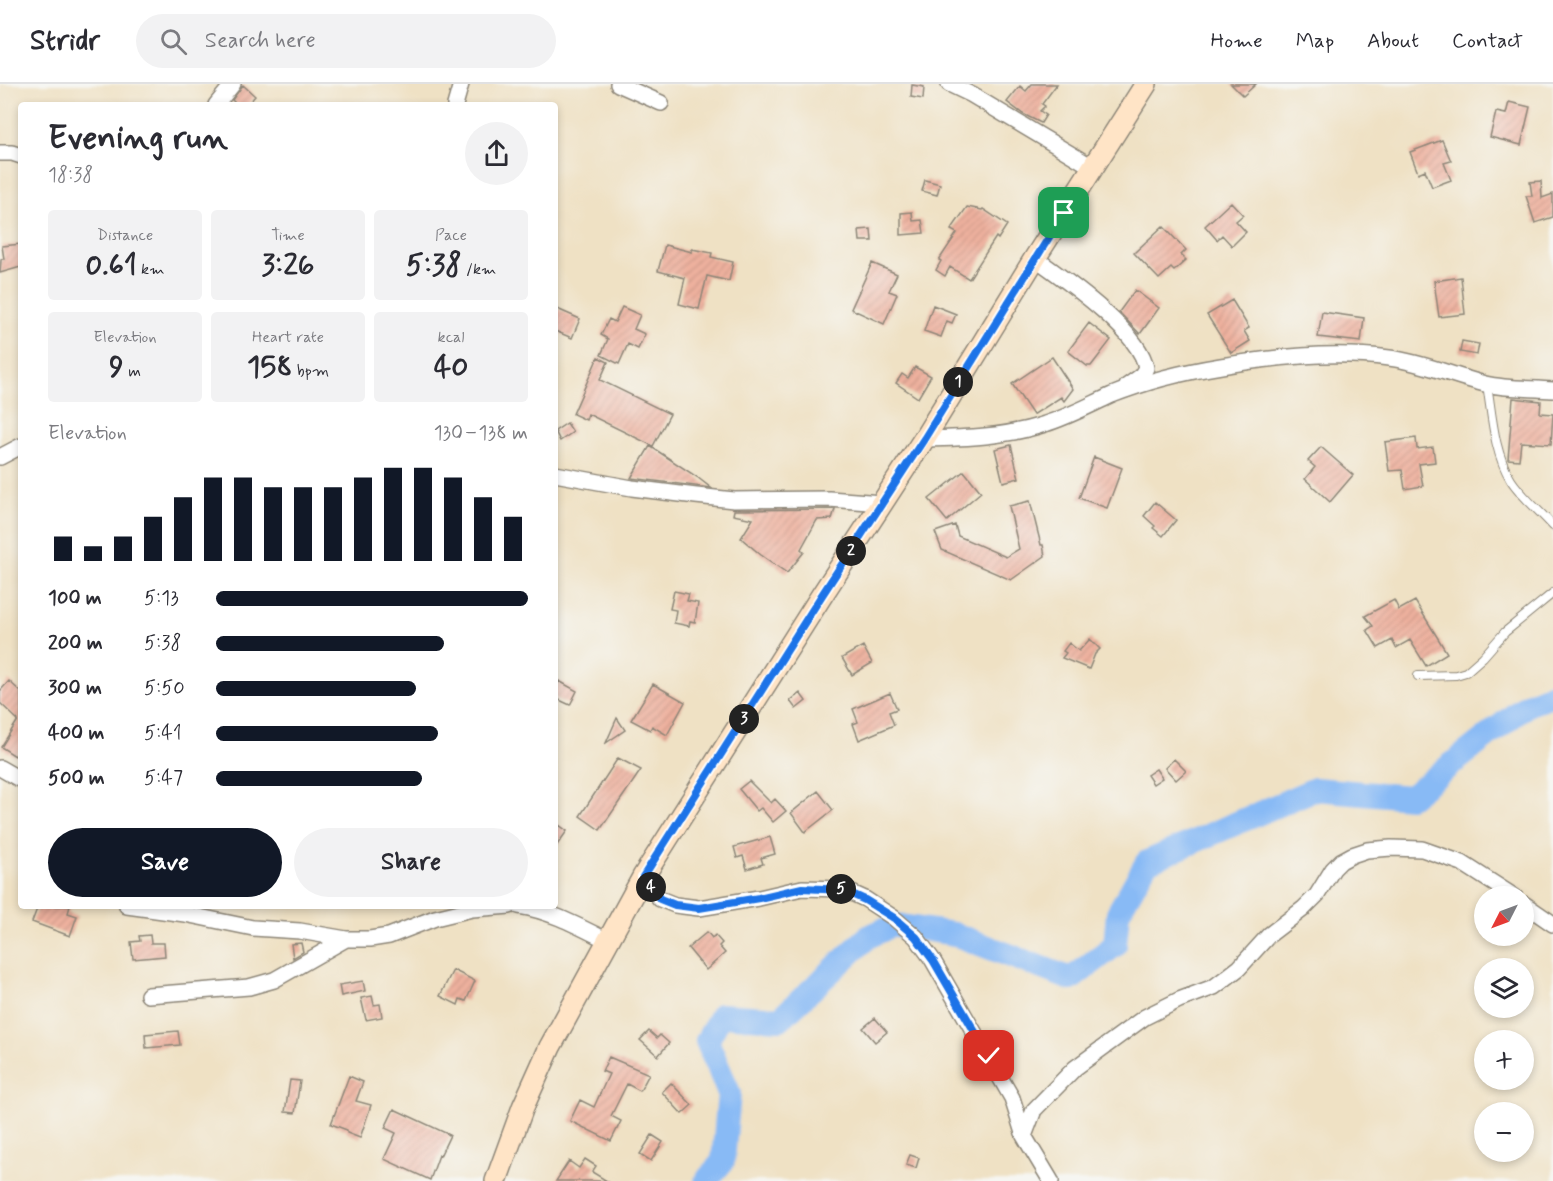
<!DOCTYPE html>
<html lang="en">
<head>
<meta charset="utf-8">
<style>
  body { margin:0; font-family:Mynerve,sans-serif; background:#f2f2f3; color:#2b2b33; height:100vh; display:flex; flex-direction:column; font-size:22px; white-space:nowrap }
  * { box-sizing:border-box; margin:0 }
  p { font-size:20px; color:#7c7c81 }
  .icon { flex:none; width:33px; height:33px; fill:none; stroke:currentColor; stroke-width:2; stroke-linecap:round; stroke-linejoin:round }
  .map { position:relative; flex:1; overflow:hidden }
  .details { position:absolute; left:18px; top:18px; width:540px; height:807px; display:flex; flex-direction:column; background:#fff; border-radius:6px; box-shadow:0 3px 9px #0003 }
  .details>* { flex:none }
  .needle { width:39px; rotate:228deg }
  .buttons { position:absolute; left:1474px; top:802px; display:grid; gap:12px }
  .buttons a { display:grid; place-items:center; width:60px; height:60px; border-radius:50%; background:#fff; box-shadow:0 3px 9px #0003; font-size:30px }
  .pin { position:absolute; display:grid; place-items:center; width:51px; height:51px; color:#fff; margin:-26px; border-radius:12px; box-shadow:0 3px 9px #0006 }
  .km { position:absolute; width:30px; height:30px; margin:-15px; border-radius:50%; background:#222; color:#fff; font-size:16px; line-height:30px; text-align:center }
  .round { display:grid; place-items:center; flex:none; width:63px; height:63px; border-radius:32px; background:#f2f2f3 }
  .head { display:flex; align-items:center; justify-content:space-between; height:102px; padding:0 30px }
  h1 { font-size:33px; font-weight:800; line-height:45px }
  .stats { display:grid; grid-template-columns:repeat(3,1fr); gap:9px; height:102px; padding:6px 30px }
  .stats div { display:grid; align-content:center; border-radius:6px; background:#f2f2f3; text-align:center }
  .stats b { font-size:30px; font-weight:800 }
  .stats small { font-size:16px; font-weight:400 }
  .stats p { font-size:16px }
  .chart { height:168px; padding:12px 30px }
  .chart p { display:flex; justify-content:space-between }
  .chart svg { width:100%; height:108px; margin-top:6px; stroke:#111827; stroke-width:6 }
  .action { display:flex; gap:12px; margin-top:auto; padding:12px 30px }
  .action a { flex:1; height:69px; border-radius:36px; background:#111827; color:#fff; font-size:24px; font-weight:800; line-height:69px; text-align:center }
  .action a+a { background:#f2f2f3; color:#2b2b33 }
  ul { padding:0 30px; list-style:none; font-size:20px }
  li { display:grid; grid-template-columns:96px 72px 1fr; align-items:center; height:45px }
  li i { height:15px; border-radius:8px; background:#111827 }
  header { display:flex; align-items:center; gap:36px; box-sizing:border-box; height:84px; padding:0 30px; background:#fff; border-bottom:2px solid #e1e1e2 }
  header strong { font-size:28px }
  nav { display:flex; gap:33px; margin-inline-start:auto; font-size:21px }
  .search { width:420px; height:54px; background:#f2f2f3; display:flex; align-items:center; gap:15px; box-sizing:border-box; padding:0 21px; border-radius:33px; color:#7c7c81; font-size:22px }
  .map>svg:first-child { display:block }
</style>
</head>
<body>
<header>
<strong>Stridr</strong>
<div class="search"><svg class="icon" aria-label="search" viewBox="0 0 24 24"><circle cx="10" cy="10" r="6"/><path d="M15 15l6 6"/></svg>Search here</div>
<nav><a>Home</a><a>Map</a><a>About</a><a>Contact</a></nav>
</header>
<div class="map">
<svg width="1553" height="1097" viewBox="0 0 1553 1097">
  <defs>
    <pattern id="building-hatch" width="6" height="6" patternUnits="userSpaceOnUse" patternTransform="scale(1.5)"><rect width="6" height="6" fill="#eeb19e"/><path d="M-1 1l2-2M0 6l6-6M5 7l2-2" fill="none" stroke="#cc9888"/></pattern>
  </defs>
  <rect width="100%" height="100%" fill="#f6f6f2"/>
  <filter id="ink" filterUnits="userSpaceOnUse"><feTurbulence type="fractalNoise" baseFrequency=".0167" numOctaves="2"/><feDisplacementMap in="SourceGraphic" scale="12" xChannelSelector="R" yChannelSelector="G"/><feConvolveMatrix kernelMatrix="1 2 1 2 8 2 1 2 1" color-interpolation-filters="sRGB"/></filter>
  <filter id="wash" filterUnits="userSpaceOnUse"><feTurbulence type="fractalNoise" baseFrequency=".008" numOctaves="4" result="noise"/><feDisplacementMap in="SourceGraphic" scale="24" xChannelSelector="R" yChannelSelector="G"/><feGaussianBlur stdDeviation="1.35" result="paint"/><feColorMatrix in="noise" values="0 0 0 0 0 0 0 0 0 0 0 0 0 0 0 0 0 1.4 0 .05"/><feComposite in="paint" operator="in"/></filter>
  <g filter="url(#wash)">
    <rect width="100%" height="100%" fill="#efe1c4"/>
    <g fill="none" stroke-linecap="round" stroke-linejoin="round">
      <!-- river -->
      <path stroke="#88baf5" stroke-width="24" d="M895 841 954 850 1071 895 1115 861 1118 829 1147 778 1315 705 1410 713 1527 621 1553 610
        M706 1097 723 1077 729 1009 707 957 721 931 780 935 868 853 883 846"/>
    </g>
    <g id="blocks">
      <!-- building -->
      <path fill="url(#building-hatch)" d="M1032 0H1057L1042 20 1045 22 1040 27 1046 31 1041 39 1023 30 1007 18 1020 2 1026 7Z
        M1231 0H1256L1243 12Z
        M243 1 255 12 247 21H237L232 16Z
        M912 1 924 3 923 15 911 13Z
        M1509 18 1530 23 1521 61 1490 53 1496 28 1506 30Z
        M1442 56 1451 77 1444 79 1451 96 1432 103 1425 86 1418 89 1410 68Z
        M925 96 940 100 937 111 922 107Z
        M1541 97 1542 114 1553 110V133L1535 139 1526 112H1532L1530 98Z
        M1231 118 1243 131 1236 137 1246 148 1232 162 1222 151 1217 156 1205 142Z
        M967 123 982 126 983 125 1007 141 998 155 996 153 969 195 950 183 945 192 936 186 941 177 939 176 957 149 951 146Z
        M912 128 913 137 922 136 924 149 901 151V129Z
        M1163 142 1186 166 1181 171 1186 176 1174 187 1171 184 1159 195 1134 169Z
        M871 145 872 157H860L859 146Z
        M21 160V183L0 189 1 175H4L2 162Z
        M665 161 692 168V165L712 169 711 173 733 178 729 197 707 192 699 225 679 220 685 194 658 187Z
        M872 179 897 190 889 207 897 210 884 240 851 225Z
        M1461 193 1465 230 1439 233 1434 197Z
        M1135 206 1159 224 1140 250 1119 228Z
        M1232 216 1249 244 1244 247 1250 257 1231 269 1207 231Z
        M933 221 956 230 952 239 947 237 941 253 924 247Z
        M622 223 640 231 634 245 645 250 638 265 628 260 619 280 601 271 608 255 601 251 609 235 615 238Z
        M555 224 580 235 572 254 555 247Z
        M1322 228 1364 234 1361 258 1318 253Z
        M1089 239 1111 256 1091 282H1087L1068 267Z
        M1462 257 1479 260 1477 271 1460 268Z
        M598 273 608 278 600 296 670 330 653 362 588 330 586 336 573 330Z
        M1052 273 1073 305 1064 317 1061 313 1033 331 1012 300Z
        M915 283 931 292 918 314 896 299 902 290 908 294Z
        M1513 314 1541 317 1540 329 1553 330 1551 360 1521 358 1519 376 1508 375Z
        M567 339 573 348 560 357 555 347Z
        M1416 354 1417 365 1433 363 1435 378 1419 380 1423 402 1405 405 1402 386 1389 387 1385 358Z
        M1011 361 1019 394 1003 398 995 365Z
        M650 362 697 393 711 404 631 394Z
        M1321 363 1353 391 1330 418 1305 395 1315 383 1308 377Z
        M1094 373 1122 384 1107 424 1079 414Z
        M964 387 981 408 947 437 929 415Z
        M1030 417 1041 461H1043L1045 472 1011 496 942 466 935 448 955 441 958 452 1006 473 1019 465 1009 422Z
        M1155 418 1176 436 1163 452 1153 444 1155 442 1144 432Z
        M835 425 832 435 817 436 801 465 804 468 787 489 761 471 741 454 753 435 733 431 734 426Z
        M674 507 689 510 687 517 698 519 695 538 690 537 689 542 674 539 676 526 670 525Z
        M1394 516 1399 526 1415 517 1447 569 1426 582 1410 556 1396 564 1392 556 1378 564 1367 546 1373 542 1365 532Z
        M1090 555 1100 565 1095 570 1089 585 1062 574 1066 569 1063 567 1069 559 1079 567Z
        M863 562 872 579 852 591 842 574Z
        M9 597 21 608V663L15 672 1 663 18 636 0 619V607Z
        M559 597 577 607 570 621 555 614V605Z
        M653 600 685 618 667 651 652 642 650 646 631 636Z
        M800 609 806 617 796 625 790 617Z
        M890 609 897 625 889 628 894 641 859 656 853 640 858 638 853 625Z
        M617 634 625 646 606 659Z
        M618 674 641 686 600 746 580 732Z
        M1174 675 1186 687 1176 696 1165 684Z
        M1156 685 1162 694 1153 700 1147 691Z
        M749 697 771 719 775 715 786 727 773 738 761 724 757 727 739 705Z
        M818 707 833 726 805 748 791 729Z
        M559 741 567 747 555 764V747Z
        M770 753 775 770 761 774 763 780 747 785 743 772 737 774 734 763Z
        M38 822H70L68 829 77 832 70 852 32 838Z
        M707 848 712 854 715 851 722 859 719 862 725 869 706 886 688 864Z
        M150 851 151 859H164L165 872 133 875 131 858 140 857 139 852Z
        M301 859 303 868 293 874 291 860Z
        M453 886 475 897 466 917 460 915 458 921 440 912Z
        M363 897 365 907 341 912 339 901Z
        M372 912 374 921 380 920 382 933 366 936 361 914Z
        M875 934 887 948 875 958 863 944Z
        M178 947 180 961 146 964 145 950Z
        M649 947 657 954 660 951 669 959 658 972 640 956Z
        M609 973 649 990 640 1007 627 1000 611 1032 621 1037 611 1057 570 1037 580 1016 594 1023 609 990 602 987Z
        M349 992 363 998 356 1017 371 1021 360 1054 347 1049V1046L331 1040Z
        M290 996 300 997 295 1029 285 1028Z
        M671 999 692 1021 682 1030 662 1008Z
        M394 1025 450 1051 440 1072 439 1071 430 1096 384 1075 396 1049 385 1044Z
        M652 1051 663 1058 651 1077 640 1070Z
        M910 1071 919 1074 916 1084 906 1081Z
        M585 1075 596 1082 592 1088 607 1097H556L569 1077 579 1084Z"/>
    </g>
  </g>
  <g filter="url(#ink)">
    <use href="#blocks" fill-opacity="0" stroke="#8d8678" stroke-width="1.5"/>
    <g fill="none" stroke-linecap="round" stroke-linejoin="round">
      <!-- service casing -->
      <g stroke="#8d8678" stroke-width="10">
        <path id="service" d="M1487 300C1492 332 1494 369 1511 396 1522 413 1540 427 1553 442
          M1418 592 1456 591 1466 588 1483 573 1505 548 1553 509"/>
      </g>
      <!-- minor casing -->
      <g stroke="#8d8678" stroke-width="18">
        <path id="minor" d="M618 0 661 19
          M949 0 972 11 1094 84
          M216 21 233 0
          M455 21 461 0
          M0 69H12L21 72
          M1035 174C1064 195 1141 248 1146 284L1141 292 1127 302
          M924 355C965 354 1006 353 1045 340 1068 333 1090 321 1112 311 1147 297 1184 288 1221 282 1273 273 1336 267 1389 274 1422 278 1453 292 1485 300 1507 305 1531 304 1553 306
          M0 373 21 362
          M555 390 632 404 696 412 734 416 829 415 882 419
          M0 684 21 696
          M643 793 660 815 675 821 699 824 759 814 802 804 843 805 865 815 894 834 916 853 932 875 1012 1014 1024 1052 1051 1097
          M1524 820 1553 840
          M127 822 185 830 253 844 300 847 346 855H370L389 852 435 834 472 825 510 822
          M519 822C551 827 578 842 608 857
          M148 911 249 903 274 896 346 855
          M1024 1052 1034 1026 1075 984 1145 933 1179 916 1214 903 1226 894 1239 884 1269 851 1303 825 1317 811 1333 785 1341 777 1352 771 1367 766 1391 764 1422 765 1462 779 1515 813"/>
      </g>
      <!-- secondary casing -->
      <g stroke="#8d8678" stroke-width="24">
        <path id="secondary" d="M496 1097 523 1023 550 963 643 793 822 511 924 355 1035 174 1146 0"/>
      </g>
      <!-- service -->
      <use href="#service" stroke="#fff" stroke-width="8"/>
      <!-- minor -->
      <use href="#minor" stroke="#fff" stroke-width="15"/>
      <!-- secondary -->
      <use href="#secondary" stroke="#ffe4c6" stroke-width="21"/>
    </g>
  </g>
  <g fill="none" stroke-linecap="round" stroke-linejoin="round" filter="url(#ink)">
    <!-- route casing -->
    <g stroke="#fff" stroke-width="12">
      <path id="route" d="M989 972 933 876 916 853 894 834 865 816 843 806 802 804 759 814 699 824 675 821 660 815 643 793 822 511 924 355 1064 129"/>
    </g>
    <!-- route -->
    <use href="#route" stroke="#1a73e8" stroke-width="8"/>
  </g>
</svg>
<div class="buttons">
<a><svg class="needle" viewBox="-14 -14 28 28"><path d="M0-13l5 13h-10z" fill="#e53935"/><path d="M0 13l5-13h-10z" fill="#7c7c81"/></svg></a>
<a><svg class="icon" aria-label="layers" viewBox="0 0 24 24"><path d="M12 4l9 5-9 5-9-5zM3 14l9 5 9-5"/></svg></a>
<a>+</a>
<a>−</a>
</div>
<div class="pin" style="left:1064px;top:129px;background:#1e9e55"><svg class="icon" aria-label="arrive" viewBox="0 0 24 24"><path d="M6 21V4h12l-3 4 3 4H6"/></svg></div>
<div class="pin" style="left:989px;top:972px;background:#d93025"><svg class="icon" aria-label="check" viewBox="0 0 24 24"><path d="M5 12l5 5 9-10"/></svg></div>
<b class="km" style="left:958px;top:298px">1</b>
<b class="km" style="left:851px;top:467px">2</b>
<b class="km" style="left:744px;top:635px">3</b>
<b class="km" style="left:651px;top:803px">4</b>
<b class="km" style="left:841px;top:805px">5</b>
<section class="details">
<div class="head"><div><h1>Evening run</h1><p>18:38</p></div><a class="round"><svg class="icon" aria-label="share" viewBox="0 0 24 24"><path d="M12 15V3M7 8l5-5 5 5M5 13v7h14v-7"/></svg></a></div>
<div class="stats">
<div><p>Distance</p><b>0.61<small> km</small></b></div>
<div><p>Time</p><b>3:26</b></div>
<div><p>Pace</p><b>5:38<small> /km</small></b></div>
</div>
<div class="stats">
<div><p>Elevation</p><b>9<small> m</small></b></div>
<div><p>Heart rate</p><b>158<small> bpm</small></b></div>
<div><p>kcal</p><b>40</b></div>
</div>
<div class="chart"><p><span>Elevation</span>130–138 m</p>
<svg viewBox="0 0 160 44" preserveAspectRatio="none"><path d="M5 44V34M15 44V38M25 44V34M35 44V26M45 44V18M55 44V10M65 44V10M75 44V14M85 44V14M95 44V14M105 44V10M115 44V6M125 44V6M135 44V10M145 44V18M155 44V26"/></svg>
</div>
<ul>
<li><b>100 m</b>5:13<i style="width:100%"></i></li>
<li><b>200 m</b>5:38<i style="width:73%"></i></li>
<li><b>300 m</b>5:50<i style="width:64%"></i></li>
<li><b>400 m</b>5:41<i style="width:71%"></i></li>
<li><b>500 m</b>5:47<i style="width:66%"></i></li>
</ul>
<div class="action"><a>Save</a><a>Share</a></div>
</section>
</div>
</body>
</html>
